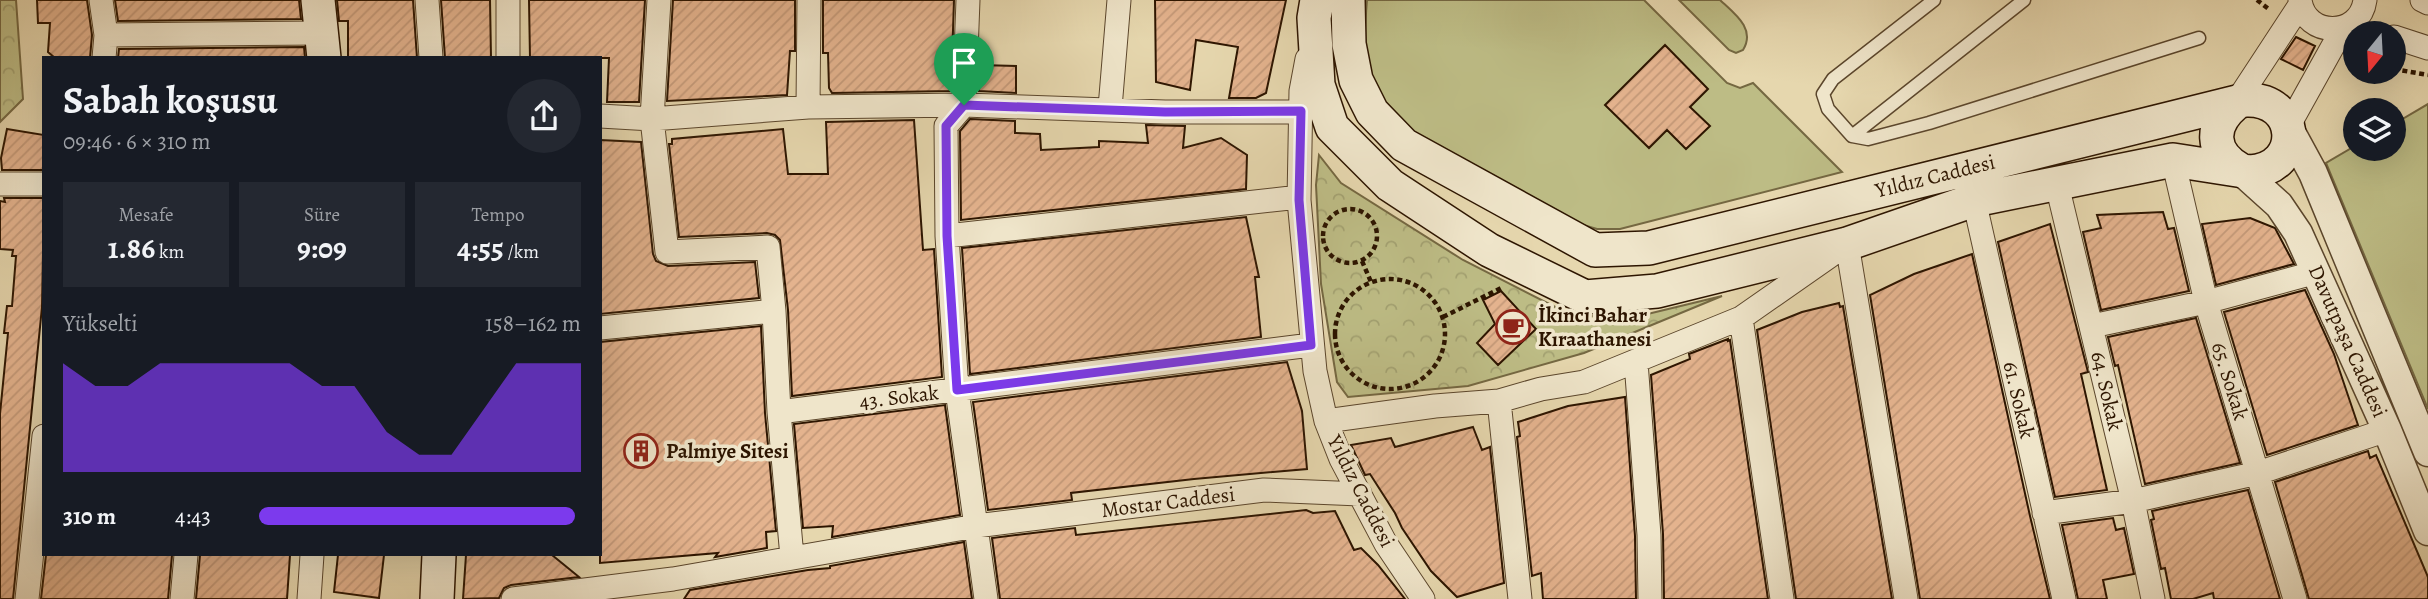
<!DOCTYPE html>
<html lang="tr">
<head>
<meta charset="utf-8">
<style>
  body { margin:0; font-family:Alegreya,serif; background:#242831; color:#f1f3f6; height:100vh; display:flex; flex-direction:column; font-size:26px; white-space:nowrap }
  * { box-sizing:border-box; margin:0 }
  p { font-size:23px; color:#9ea1a6 }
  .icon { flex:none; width:38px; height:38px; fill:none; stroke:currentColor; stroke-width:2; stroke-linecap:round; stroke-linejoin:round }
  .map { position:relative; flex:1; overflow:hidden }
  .sheet { position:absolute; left:42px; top:56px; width:560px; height:500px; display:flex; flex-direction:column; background:#171b24; border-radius:0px; box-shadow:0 7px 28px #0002 }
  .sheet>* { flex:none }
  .needle { width:46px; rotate:198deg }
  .buttons { position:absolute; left:2343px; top:21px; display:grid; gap:14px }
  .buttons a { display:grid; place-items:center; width:63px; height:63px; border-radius:50%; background:#171b24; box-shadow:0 7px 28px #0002; font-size:35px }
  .pin { position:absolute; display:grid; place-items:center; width:60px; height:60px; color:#fff; margin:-72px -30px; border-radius:50% 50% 50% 0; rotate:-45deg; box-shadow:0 0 7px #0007 }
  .pin .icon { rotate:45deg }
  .round { display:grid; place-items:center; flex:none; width:74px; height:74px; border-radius:37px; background:#242831 }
  .headline { display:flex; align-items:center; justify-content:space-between; height:119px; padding:0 21px }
  h1 { font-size:38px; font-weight:700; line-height:52px }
  .stats { display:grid; grid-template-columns:repeat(3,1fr); gap:10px; height:119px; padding:7px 21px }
  .stats div { display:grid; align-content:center; border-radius:0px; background:#242831; text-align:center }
  .stats b { font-size:30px; font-weight:700 }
  .stats small { font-size:19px; font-weight:400 }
  .stats p { font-size:19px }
  .chart { height:196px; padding:14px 21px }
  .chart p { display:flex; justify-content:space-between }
  .chart svg { width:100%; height:126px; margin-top:7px; fill:#7c3aed; opacity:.7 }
  ul { padding:0 21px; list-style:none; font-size:23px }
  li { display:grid; grid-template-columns:112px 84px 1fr; align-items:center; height:52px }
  li i { height:18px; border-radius:9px; background:#7c3aed }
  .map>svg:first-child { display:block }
</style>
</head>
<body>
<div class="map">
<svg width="2428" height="599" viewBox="0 0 2428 599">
  <defs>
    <pattern id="park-crowns" width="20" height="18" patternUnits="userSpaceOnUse" patternTransform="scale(1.75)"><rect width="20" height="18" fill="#bdbc85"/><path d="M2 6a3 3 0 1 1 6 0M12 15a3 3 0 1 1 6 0" fill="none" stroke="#a3a171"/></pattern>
    <pattern id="building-hatch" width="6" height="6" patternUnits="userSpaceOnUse" patternTransform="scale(1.75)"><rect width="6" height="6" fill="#e4b38e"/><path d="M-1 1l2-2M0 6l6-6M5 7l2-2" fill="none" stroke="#c49979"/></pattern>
  </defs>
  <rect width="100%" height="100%" fill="#e6d7ae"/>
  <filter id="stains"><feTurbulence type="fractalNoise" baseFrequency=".00286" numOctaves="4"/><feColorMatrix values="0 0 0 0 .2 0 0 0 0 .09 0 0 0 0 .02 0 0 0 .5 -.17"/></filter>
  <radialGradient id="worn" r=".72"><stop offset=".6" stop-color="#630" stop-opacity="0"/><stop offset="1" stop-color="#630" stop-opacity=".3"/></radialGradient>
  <!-- green -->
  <path fill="#bdbc85" stroke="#756842" stroke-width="2" d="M1367 0H1644L1727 83 1740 88 1753 83 1842 172 1620 229H1597L1573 222 1410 130C1365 88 1362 59 1367 0Z
    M1679 0H1720C1735 14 1756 29 1743 50L1736 53 1729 50Z
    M2428 104V409L2326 163 2355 146 2356 149H2394V124Z"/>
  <!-- park -->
  <path fill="url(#park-crowns)" stroke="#756842" stroke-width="2" d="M0 0H16L23 99 0 122Z
    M1319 155 1341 183 1463 260 1569 314 1627 319 1722 296 1584 353 1468 386 1348 397 1337 382 1321 284 1316 185Z"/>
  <!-- building -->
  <path fill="url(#building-hatch)" stroke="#2d1500" stroke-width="2" d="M37 0H87L92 35 90 58H55L48 52 50 23H38Z
    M115 0H299L301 19 118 21Z
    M337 0H413L417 58H348V21H339Z
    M441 0H490L491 58H445Z
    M529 0H645L639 102H607L609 58H530Z
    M673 0H795V51H790L787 95 667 101Z
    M823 0H954L951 91 832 93 829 88 828 53H823Z
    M1155 0H1286L1266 93 1256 98H1229L1238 47 1196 40 1190 90 1156 82Z
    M2296 37 2315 46 2303 70 2281 59Z
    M1665 45 1708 89 1690 107 1710 126 1686 149 1667 130 1649 148 1605 105Z
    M304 47 305 58H118L119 49Z
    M980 65 1016 66V93L979 91Z
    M970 119 1015 121V133L1040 134 1041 150 1099 147V141L1148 143 1146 125 1185 126 1183 148 1221 138 1247 155 1246 189 961 220 960 131Z
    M914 120 923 250 934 249 942 377 792 396 788 310 780 240 775 235 767 233 679 237 669 144H672V139L783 129 788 174H828L826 122Z
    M7 129 44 135V170H2L1 158Z
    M600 140 641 142 653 254 656 261 668 266 755 262 759 298 600 314Z
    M4 198H44L42 307 13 599H0V414L8 333H4L7 306H12L16 256H12L13 250 0 249V201L5 202Z
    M2163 212 2168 229 2174 228 2189 291 2101 310 2083 232 2101 228 2097 215Z
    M1246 217 1259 277H1255L1261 337 970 374 962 248Z
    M2250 218 2275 228 2294 264 2216 285 2202 224Z
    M2050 224 2088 372 2081 374 2107 490 2055 497 1998 242Z
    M1972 254 2030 516 2050 599H1920L1870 295 1914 274Z
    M2305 290 2334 354 2358 425 2267 455 2224 312Z
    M1501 291 1536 329 1498 365 1477 343 1495 324 1483 300Z
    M1839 303 1840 307 1843 306 1892 599H1796L1757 330 1802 312Z
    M2196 318 2240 463 2145 484 2118 365 2115 366 2108 337Z
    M761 326 765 413 776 531 766 532 767 548 715 557 718 553 600 563V342Z
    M1728 339V341L1730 340 1768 599H1664L1663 534 1651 375 1690 359 1689 354Z
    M1287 362 1302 411 1307 469 1194 479 1071 493 1072 500 988 510 973 402Z
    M1625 397 1635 536 1636 599H1543L1541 573 1532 576 1517 437 1520 436 1518 422 1568 406Z
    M945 405 960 515 832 537 833 526 803 528 794 424Z
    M1473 427 1482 450 1490 447 1504 583 1457 597 1431 571 1402 528 1395 513 1370 474 1365 475 1351 445 1391 438 1395 447Z
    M2368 451 2370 458 2376 455 2428 577V599H2309L2275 482Z
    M2248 490 2280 599H2214L2213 593 2193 599H2171L2165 568 2161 569 2151 520 2154 519 2152 511Z
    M1306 510 1313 513 1335 511 1354 550 1361 548 1378 565 1405 599H1000L992 538 1075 528 1076 535Z
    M2113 518 2116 530 2124 528 2134 574 2103 580 2107 599H2078L2062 525Z
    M964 542 972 599H684L690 590 808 570 830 568V566Z
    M46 555H172L168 599H41Z
    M200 555H290L287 599H196Z
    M338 555H384L379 598 334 592Z
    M466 555H552L579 577 511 585 504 588 499 598 463 599Z"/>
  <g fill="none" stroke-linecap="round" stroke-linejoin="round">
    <!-- service casing -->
    <g stroke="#5b462c" stroke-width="15">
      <path id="service" d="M1934 0 1833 79 1823 94 1828 109 1852 136 1868 139 1929 123 2199 38
        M1852 136 2024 0"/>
    </g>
    <!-- minor casing -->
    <g stroke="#5b462c" stroke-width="25">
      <path id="minor" d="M101 0 106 35 104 58
        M427 0 431 58
        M508 0V58
        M659 0 652 119 667 252 768 247 774 311 779 412 792 557
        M968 0 964 105 946 126 947 236 957 390 986 599
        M2300 0C2305 38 2360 38 2365 0
        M2422 0 2428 3
        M106 35 321 33
        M2394 37 2428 48
        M1307 59 1301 91 1299 200 1315 371 1326 421 1341 459 1386 544 1423 599
        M2235 104 2300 5
        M808 107 809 0
        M1110 108 1119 0
        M600 116 652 119 808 107 964 105 1165 112H1301
        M2288 127 2343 28
        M2173 160 2206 302 2295 599
        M0 184H44
        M2057 185 2133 501 2153 599
        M1974 200 2064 599
        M947 236 1299 197
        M1741 318 1782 599
        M2092 326 2206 302 2317 272
        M600 328 774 311
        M1636 362 1649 535 1650 599
        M1499 401 1520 599
        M779 412 1311 345
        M1326 421 1435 406 1499 401 1541 389 1584 382 1741 318 1847 244 1906 599
        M2044 513 2133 501 2258 473 2387 430
        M27 599 44 436
        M182 599 186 555
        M309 599 312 555
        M513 599 673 579 976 526 1264 490 1360 494"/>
    </g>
    <!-- tertiary casing -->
    <g stroke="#5b462c" stroke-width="31">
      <path id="tertiary" d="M2288 127 2313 173 2428 452
        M2239 169 2279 205 2298 233 2387 430 2428 531"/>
    </g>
    <!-- secondary casing -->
    <g stroke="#2d1500" stroke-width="36">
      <path id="secondary" d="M318 0 324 58
        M1317 0 1314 18 1318 85 1332 127 1390 185 1489 250 1585 297 1657 291 1847 244 1974 200 2173 160 2250 172C2305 168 2300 97 2245 100L1649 248 1595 250 1404 145 1372 112 1356 80 1349 44 1348 0
        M2235 104C2210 125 2210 152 2239 169
        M437 599 439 555"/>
    </g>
    <!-- path -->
    <path stroke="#2d1500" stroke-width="4.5" stroke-dasharray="5 3.5" stroke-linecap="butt" d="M2257 0 2270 10
      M2394 69 2428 75
      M1323 236a27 27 0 1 1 54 0a27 27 0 1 1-54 0Z
      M1362 261 1371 282
      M1335 334a55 55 0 1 1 110 0a55 55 0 1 1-110 0Z
      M1443 317 1501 288"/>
    <!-- service -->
    <use href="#service" stroke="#efe5ca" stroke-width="12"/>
    <!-- minor -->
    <use href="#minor" stroke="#efe5ca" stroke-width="23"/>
    <!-- tertiary -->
    <use href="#tertiary" stroke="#efe5ca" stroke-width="28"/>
    <!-- secondary -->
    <use href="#secondary" stroke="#efe5ca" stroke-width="33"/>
  </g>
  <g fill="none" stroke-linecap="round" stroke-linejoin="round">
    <!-- route casing -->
    <g stroke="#fff" stroke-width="14">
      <path id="route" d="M964 105 1165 112 1301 111 1299 200 1311 345 957 390 947 236 946 126Z"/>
    </g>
    <!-- route -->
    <use href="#route" stroke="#7c3aed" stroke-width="9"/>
  </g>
  <!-- icons -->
  <defs>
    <g id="cafe-ring" transform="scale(1.75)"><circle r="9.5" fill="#efe5ca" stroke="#8f2418" stroke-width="1.5"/><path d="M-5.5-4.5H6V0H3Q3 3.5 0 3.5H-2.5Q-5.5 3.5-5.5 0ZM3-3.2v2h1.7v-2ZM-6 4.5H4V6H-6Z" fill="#8f2418"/></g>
    <g id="building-ring" transform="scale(1.75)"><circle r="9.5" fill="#efe5ca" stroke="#8f2418" stroke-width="1.5"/><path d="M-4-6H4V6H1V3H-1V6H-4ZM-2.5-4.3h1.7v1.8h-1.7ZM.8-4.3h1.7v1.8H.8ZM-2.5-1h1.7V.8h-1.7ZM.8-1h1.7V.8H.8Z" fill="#8f2418"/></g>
  </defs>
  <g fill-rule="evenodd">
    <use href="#cafe-ring" x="1513" y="327"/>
    <use href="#building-ring" x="641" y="451"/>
  </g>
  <g text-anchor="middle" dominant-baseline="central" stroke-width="7" stroke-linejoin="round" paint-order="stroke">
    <!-- street labels -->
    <g font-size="21" fill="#2d1500" stroke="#efe5ca">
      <text transform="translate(1935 176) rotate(-14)">Yıldız Caddesi</text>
      <text transform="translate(2348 341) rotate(66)">Davutpaşa Caddesi</text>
      <text transform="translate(2230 381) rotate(73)">65. Sokak</text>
      <text transform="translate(2107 391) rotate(77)">64. Sokak</text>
      <text transform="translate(899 397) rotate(-7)">43. Sokak</text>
      <text transform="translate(2019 400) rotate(77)">61. Sokak</text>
      <text transform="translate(1361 491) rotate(63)">Yıldız Caddesi</text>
      <text transform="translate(1168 502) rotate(-7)">Mostar Caddesi</text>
    </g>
    <!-- poi labels -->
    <g font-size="21" font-weight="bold" fill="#2d1500" stroke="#efe5ca" text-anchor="start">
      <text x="1538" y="315">İkinci Bahar<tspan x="1538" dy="24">Kıraathanesi</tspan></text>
      <text x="666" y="451">Palmiye Sitesi</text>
    </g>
  </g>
  <rect width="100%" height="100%" filter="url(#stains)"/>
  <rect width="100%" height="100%" fill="url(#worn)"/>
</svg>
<div class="buttons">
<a><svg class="needle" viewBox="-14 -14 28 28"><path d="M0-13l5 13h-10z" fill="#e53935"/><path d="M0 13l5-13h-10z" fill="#9ea1a6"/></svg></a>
<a><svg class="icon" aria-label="layers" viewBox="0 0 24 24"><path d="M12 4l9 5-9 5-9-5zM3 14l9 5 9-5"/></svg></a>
</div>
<div class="pin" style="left:964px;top:105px;background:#1e9e55"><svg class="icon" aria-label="arrive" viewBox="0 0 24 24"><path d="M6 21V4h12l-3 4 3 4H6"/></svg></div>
<section class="sheet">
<div class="headline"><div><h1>Sabah koşusu</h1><p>09:46 · 6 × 310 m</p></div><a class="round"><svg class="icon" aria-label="share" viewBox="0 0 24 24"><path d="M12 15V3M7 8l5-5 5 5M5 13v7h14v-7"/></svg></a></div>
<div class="stats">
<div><p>Mesafe</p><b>1.86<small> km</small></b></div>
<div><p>Süre</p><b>9:09</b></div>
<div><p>Tempo</p><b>4:55<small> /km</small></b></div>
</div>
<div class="chart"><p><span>Yükselti</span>158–162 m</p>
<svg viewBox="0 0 160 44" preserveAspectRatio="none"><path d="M0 44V6L10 14L20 14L30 6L40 6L50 6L60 6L70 6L80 14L90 14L100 30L110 38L120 38L130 22L140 6L150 6L160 6V44z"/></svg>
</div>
<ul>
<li><b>310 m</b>4:43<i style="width:98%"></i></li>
</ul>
</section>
</div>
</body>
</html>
